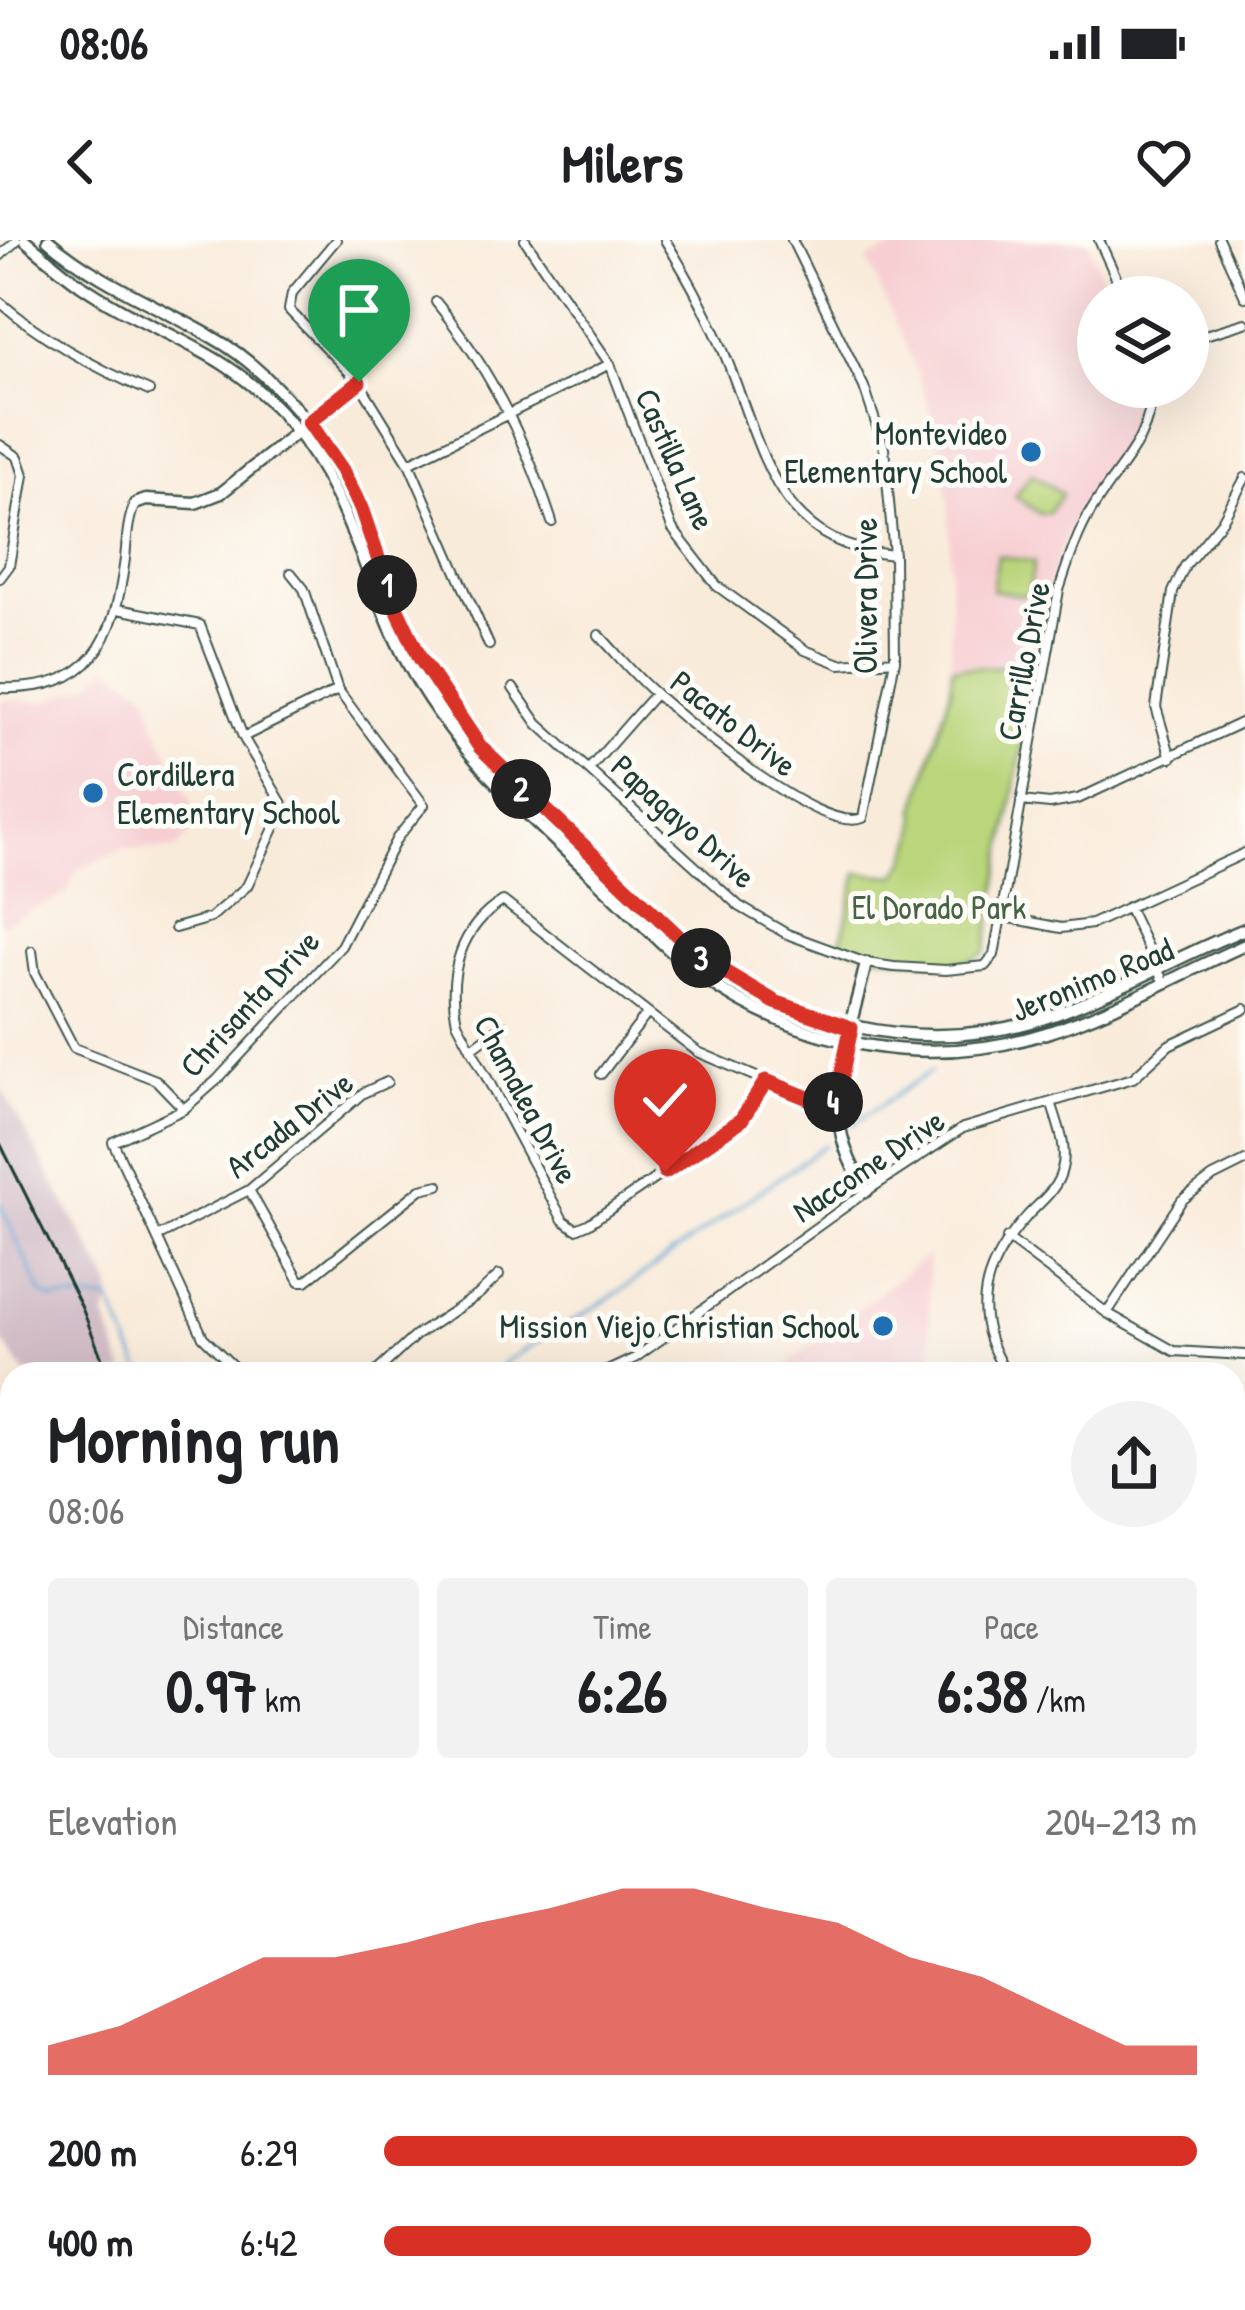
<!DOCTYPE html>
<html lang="en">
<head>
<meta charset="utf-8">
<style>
  body { margin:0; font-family:"Patrick Hand",sans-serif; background:#f2f2f2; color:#202124; height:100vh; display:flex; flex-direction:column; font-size:45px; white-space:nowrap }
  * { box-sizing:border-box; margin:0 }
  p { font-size:39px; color:#757577 }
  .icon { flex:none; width:66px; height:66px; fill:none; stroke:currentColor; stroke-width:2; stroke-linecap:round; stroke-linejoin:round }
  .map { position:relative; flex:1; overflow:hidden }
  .sheet { position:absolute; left:0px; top:1122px; width:1245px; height:948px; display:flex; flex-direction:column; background:#fff; border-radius:36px 36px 0 0; box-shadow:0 12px 48px #0002 }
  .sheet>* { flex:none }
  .controls { position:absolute; left:1077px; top:36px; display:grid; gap:24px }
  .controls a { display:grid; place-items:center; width:132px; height:132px; border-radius:50%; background:#fff; box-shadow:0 12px 48px #0002; font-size:60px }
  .pin { position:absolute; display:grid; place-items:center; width:102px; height:102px; color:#fff; margin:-123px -51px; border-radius:50% 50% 50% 0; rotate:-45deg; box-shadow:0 0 12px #0007 }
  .pin .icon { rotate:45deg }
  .km { position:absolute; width:60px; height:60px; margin:-30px; border-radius:50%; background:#222; color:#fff; font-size:33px; line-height:60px; text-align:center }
  .round { display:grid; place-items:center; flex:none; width:126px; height:126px; border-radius:63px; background:#f2f2f2 }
  .summary { display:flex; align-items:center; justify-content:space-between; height:204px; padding:0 48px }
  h1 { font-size:66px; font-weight:800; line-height:90px }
  .figures { display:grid; grid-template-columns:repeat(3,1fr); gap:18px; height:204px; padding:12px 48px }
  .figures div { display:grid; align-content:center; border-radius:12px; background:#f2f2f2; text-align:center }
  .figures b { font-size:60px; font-weight:800 }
  .figures small { font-size:33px; font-weight:400 }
  .figures p { font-size:33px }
  .chart { height:336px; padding:24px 48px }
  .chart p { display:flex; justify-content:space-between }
  .chart svg { width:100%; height:216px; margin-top:12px; fill:#d93025; opacity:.7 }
  ul { padding:0 48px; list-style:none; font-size:39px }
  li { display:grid; grid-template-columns:192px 144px 1fr; align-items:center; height:90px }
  li i { height:30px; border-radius:15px; background:#d93025 }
  .status { display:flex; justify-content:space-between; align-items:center; height:84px; padding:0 60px; background:#fff; direction:ltr }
  .status svg { height:33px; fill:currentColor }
  header { display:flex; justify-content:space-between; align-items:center; height:156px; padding:0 48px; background:#fff; font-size:54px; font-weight:800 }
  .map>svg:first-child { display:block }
</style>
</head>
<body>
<div class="status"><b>08:06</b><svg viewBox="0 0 49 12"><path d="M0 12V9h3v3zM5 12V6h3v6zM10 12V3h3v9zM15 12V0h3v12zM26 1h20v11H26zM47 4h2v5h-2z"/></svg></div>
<header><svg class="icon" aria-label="back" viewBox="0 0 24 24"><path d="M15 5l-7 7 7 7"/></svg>Milers<svg class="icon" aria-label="heart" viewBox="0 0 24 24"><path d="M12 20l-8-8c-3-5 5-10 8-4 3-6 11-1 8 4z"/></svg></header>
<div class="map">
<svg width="1245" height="2070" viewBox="0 0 1245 2070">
  <rect width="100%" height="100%" fill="#fdfcf7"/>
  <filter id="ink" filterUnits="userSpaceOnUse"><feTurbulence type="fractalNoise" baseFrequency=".00833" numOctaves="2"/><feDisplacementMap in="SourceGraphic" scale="24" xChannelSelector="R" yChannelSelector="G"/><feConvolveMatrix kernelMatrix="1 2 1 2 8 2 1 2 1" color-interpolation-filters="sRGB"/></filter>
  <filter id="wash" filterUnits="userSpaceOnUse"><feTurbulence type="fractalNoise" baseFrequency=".004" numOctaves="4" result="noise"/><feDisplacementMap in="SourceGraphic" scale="48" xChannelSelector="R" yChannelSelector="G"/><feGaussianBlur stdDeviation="2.7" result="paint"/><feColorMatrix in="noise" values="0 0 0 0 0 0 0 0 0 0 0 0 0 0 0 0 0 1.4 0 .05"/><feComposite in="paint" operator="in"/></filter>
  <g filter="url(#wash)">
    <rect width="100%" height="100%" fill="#f9ebda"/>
    <!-- built -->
    <path fill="#f7cfd3" d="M910 0H1087L1111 57H1098V147H1142L1139 176 1131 198 1081 265 1060 311 1049 345 1035 425H951L949 265 938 194 914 124 867 20Z
      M109 426 149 454 154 481 192 563 197 587 175 610 123 609 76 630 67 654 0 685V460L45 462 93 443Z
      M928 1015 930 1100 935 1126 941 1134H789V1123Z
      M0 1806 12 1817V1951L0 1945Z
      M323 2058H725L735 2070H324Z
      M792 2058H1217L1214 2070H803Z"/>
    <!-- industrial -->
    <path fill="#d2bdc7" d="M0 846 111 1046V1062L105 1075 125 1134H26L0 1098Z
      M250 2058H296L297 2070H251Z"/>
    <!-- green -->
    <path fill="#bad57b" stroke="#6c8958" stroke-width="3" d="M1032 233 1062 254 1048 273 1040 274 1015 256Z
      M998 316 1034 322 1029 352 1025 356 992 350Z
      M952 427H1036L986 711C961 735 871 714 840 705L858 633 895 636C910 620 920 591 916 569L951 449Z
      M328 2058H460L462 2070H329Z"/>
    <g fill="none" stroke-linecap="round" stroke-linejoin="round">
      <!-- stream -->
      <path stroke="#5da6d4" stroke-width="3" d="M852 885 931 831
        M0 964 42 1054 52 1059 110 1060 142 1134
        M495 1134 506 1121 610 1058 825 905
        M311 2058 312 2070"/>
    </g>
  </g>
  <g filter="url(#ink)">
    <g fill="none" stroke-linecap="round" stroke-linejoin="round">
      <!-- street casing -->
      <g stroke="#40574d" stroke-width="12">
        <path id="street" d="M336 0 292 53 289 70 359 142 409 223 489 405
          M525 0 610 124 672 288 717 346 805 410 840 424 895 420
          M665 0C690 40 712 81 729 125 764 215 778 306 894 315
          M1099 0 1125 57
          M1219 0 1245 57
          M0 16 17 0
          M0 62C44 100 95 128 149 151
          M436 62C490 128 526 201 552 282
          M1188 100 1245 83
          M0 205 18 217 24 235 9 326 0 338
          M409 223 610 124
          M118 369 200 385 243 497 284 567 247 646 210 678 175 688
          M599 395C618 415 636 438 658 456 692 486 821 595 863 578L895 420 894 315 884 208 864 147 792 0
          M0 448C93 451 114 402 125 319 127 301 127 281 135 264
          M513 448 538 484 739 666 787 694 866 723 894 727 946 730 985 726 994 715 1059 350C1068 323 1076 296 1091 271 1118 225 1149 206 1153 147
          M243 497 338 450
          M1171 518 1156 467 1173 352 1185 326 1222 281 1245 238
          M590 528 655 454
          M1021 561 1050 564 1078 559 1245 481
          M1128 667 1163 741
          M1000 676 1061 688 1092 684 1245 613
          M32 711 35 733 74 808 156 840 184 869
          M471 809 503 785
          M601 834 647 774
          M766 841 741 880 588 984 576 989 563 980 457 782C447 735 460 687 503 661L698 812 796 854 836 862
          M249 950 300 1041H306L421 949 439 945
          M157 997 249 950 363 853 387 842
          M1007 998 1107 1073 1174 1111 1245 1115
          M1107 1073 1182 960 1213 937 1245 921
          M241 1134 203 1097 113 902 184 869 217 840 341 706 397 598 424 565 338 450 304 349 291 333
          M374 1134 415 1096 479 1054 499 1035
          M601 1134 635 1118 867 951 963 888 1133 838 1169 805 1245 769
          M1007 1134C967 1073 983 1024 1029 974 1042 961 1058 948 1062 929 1068 908 1058 885 1052 865
          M0 1177 6 1187V1204
          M1233 1221 1245 1220
          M0 1314 12 1310
          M1233 1329H1245
          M0 1403 12 1417
          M1233 1458H1245
          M1233 1569 1245 1570
          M0 1604 12 1597
          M0 1677 12 1676
          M1233 1681 1245 1682
          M0 1714 12 1720
          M1233 1787 1245 1790
          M1233 1894 1245 1897"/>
      </g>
      <!-- secondary casing -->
      <g stroke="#40574d" stroke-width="15">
        <path id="secondary" d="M25 0C43 15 62 32 81 45 158 98 226 106 291 184 353 259 367 353 414 435 461 517 533 580 601 644 634 675 665 709 701 736 800 808 930 830 1046 793 1114 772 1179 734 1245 705
          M48 0C97 42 157 65 212 97 250 118 279 149 307 181 367 250 377 341 420 419 480 527 583 608 671 693 780 785 922 823 1059 773 1123 749 1182 714 1245 689
          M135 264 146 260 195 263 221 253 359 142
          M866 723C847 808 813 873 867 951
          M0 1785 12 1795
          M1233 2045 1245 2001
          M737 2058 748 2070
          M755 2058 766 2070
          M1226 2070 1230 2058"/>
      </g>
      <!-- primary casing -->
      <g stroke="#40574d" stroke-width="16">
        <path id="primary" d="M1233 1970 1245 1973
          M1233 1986 1245 1989"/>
      </g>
      <!-- highway casing -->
      <g stroke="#40574d" stroke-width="18">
        <path id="highway" d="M0 1965 12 1971
          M0 1996 12 2001
          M0 2006 12 2014
          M121 2058 145 2062 167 2058
          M0 2060 14 2070
          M227 2070V2058"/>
      </g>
      <!-- street -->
      <use href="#street" stroke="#fff" stroke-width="8"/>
      <!-- secondary -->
      <use href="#secondary" stroke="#fff" stroke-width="10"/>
      <!-- primary -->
      <use href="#primary" stroke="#fff" stroke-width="12"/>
      <!-- highway -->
      <use href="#highway" stroke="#fff" stroke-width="14"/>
      <!-- rail -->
      <path stroke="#1f3d34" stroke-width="3" d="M0 903 82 1068 108 1134
        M269 2058V2070"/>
      <!-- highway-bridge casing -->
      <g stroke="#40574d" stroke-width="18" stroke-linecap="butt">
        <path id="highway-bridge" d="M76 2058 91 2070"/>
      </g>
      <!-- highway-bridge -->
      <use href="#highway-bridge" stroke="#fff" stroke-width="14"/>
    </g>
  </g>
  <g fill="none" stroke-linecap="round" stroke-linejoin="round" filter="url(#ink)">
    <!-- route casing -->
    <g stroke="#fff" stroke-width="24">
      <path id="route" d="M359 142 309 182 342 230 361 268 391 356 420 418 480 507 701 718 775 762 851 788 836 862 808 858 766 841 741 880 665 932"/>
    </g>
    <!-- route -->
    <use href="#route" stroke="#d93025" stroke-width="15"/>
  </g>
  <!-- markers -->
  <g fill="#1f6fb2" stroke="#fdfcf7" stroke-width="4.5">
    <circle cx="1031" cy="212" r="12"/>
    <circle cx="93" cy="553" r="12"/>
    <circle cx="883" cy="1086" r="12"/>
  </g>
  <g text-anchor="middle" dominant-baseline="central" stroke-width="10" stroke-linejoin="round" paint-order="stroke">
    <!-- poi labels -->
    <g font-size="33" fill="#1f3d34" stroke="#fdfcf7" text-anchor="end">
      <text x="1007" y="193">Montevideo<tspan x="1007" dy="38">Elementary School</tspan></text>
      <text x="117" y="534" text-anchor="start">Cordillera<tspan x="117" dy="38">Elementary School</tspan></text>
      <text x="859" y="1086">Mission Viejo Christian School</text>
    </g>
    <!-- street labels -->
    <g font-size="33" fill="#1f3d34" stroke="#fdfcf7">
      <text transform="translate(676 219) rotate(66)">Castilla Lane</text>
      <text transform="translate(865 356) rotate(-90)">Olivera Drive</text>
      <text transform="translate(1023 421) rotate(-79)">Carrillo Drive</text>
      <text transform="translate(734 483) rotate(38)">Pacato Drive</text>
      <text transform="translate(684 581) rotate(42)">Papagayo Drive</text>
      <text transform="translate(1092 739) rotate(-22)">Jeronimo Road</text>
      <text transform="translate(249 763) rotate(-47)">Chrisanta Drive</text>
      <text transform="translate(527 859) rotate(62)">Chamalea Drive</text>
      <text transform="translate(289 884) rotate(-38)">Arcada Drive</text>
      <text transform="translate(868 925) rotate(-34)">Naccome Drive</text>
    </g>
    <!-- park labels -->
    <g font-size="33" fill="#466346" stroke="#fdfcf7">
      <text x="939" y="667">El Dorado Park</text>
    </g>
  </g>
</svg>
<div class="controls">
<a><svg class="icon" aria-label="layers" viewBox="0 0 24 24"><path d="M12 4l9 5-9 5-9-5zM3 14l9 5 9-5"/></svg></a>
</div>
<div class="pin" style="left:359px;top:142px;background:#1e9e55"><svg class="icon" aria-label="arrive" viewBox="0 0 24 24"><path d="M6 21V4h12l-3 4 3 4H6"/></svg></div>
<div class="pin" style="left:665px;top:932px;background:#d93025"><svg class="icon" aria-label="check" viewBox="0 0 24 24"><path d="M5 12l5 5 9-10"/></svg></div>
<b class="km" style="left:387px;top:345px">1</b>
<b class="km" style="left:521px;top:549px">2</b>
<b class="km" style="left:701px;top:718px">3</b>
<b class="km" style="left:833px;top:862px">4</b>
<section class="sheet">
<div class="summary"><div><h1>Morning run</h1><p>08:06</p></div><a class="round"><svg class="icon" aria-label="share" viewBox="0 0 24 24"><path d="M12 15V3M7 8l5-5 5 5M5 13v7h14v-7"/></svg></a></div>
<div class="figures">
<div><p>Distance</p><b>0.97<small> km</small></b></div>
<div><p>Time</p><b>6:26</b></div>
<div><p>Pace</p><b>6:38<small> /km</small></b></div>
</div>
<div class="chart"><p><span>Elevation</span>204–213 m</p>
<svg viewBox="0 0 160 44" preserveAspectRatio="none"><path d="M0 44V38L10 34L20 27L30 20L40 20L50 17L60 13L70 10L80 6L90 6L100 10L110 13L120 20L130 24L140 31L150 38L160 38V44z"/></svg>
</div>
<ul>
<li><b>200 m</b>6:29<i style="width:100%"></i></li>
<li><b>400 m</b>6:42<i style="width:87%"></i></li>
</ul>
</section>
</div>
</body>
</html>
